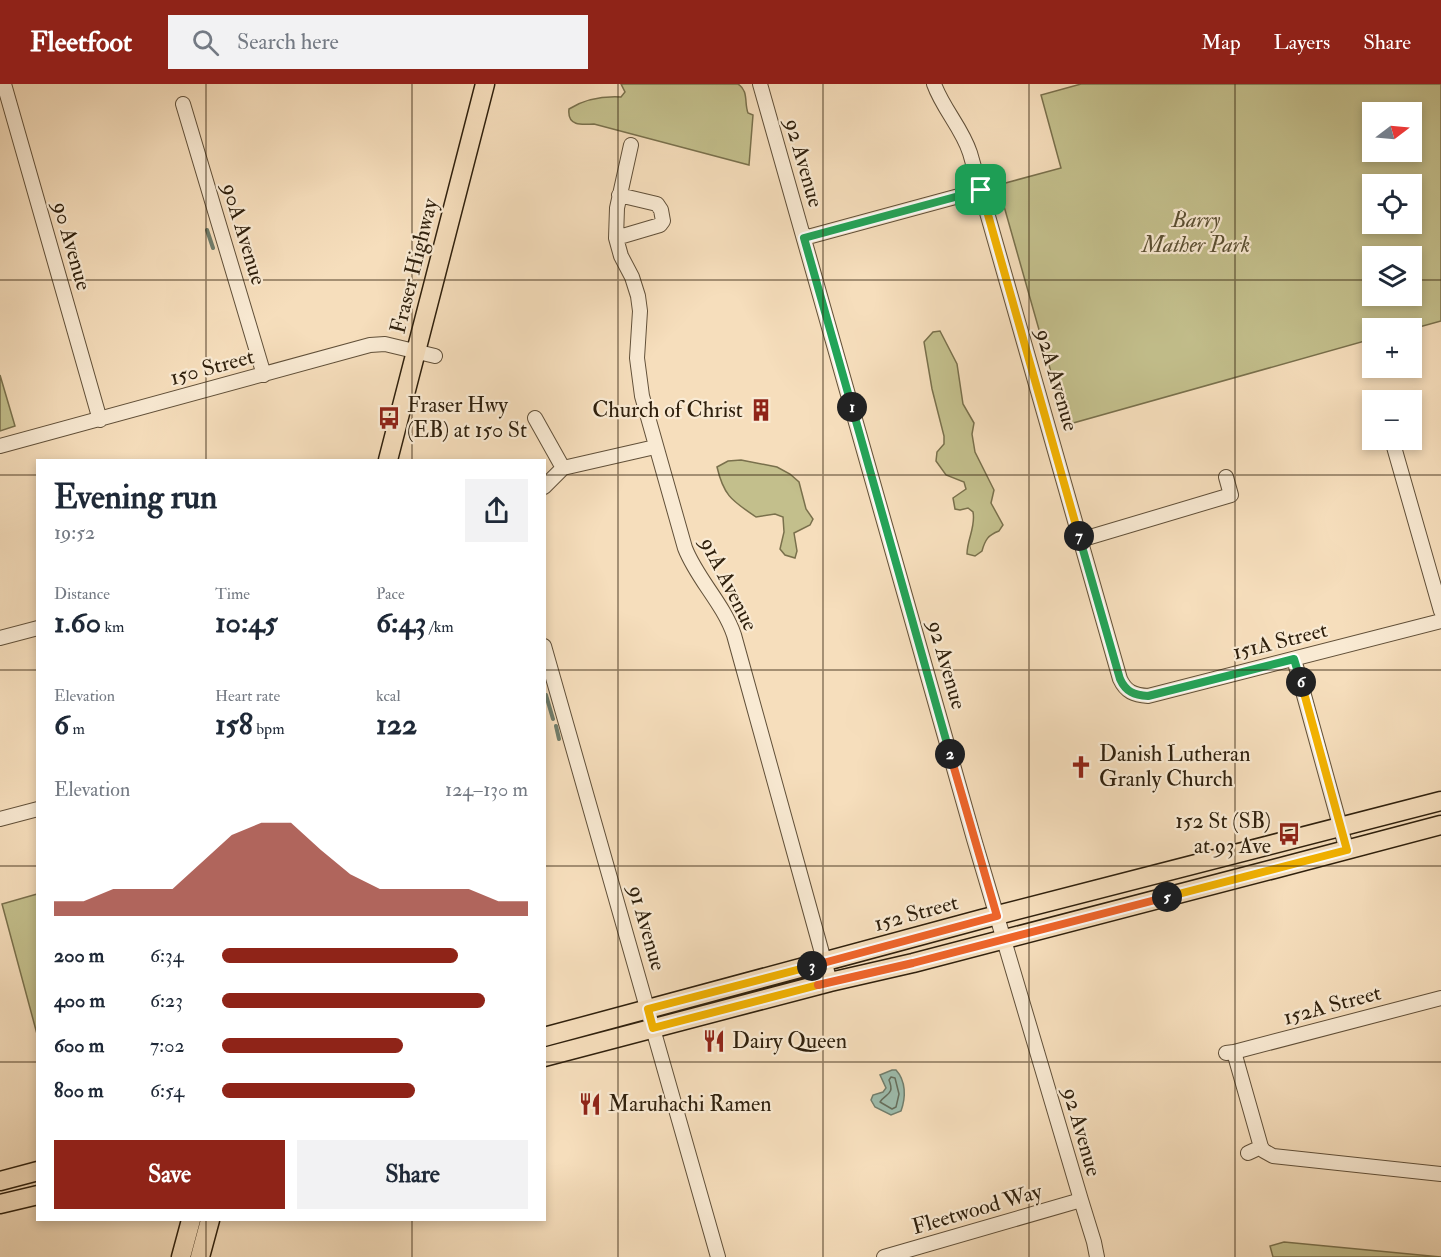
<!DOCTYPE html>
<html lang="en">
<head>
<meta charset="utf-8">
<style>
  body { margin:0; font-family:"IM FELL Double Pica",serif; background:#f2f2f3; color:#1f2937; height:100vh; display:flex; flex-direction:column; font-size:22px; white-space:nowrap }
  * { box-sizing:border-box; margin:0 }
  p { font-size:20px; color:#747a83 }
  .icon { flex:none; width:33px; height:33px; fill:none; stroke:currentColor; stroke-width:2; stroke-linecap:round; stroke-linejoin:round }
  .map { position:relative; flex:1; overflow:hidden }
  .drawer { position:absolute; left:36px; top:375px; width:510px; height:762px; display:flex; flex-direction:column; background:#fff; border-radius:0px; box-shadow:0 3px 9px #0003 }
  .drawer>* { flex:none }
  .needle { width:39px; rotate:74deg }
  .tools { position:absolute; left:1362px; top:18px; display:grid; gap:12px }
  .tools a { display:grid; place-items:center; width:60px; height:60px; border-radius:0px; background:#fff; box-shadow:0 3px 9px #0003; font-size:30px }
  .pin { position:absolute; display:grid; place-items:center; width:51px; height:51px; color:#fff; margin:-26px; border-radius:12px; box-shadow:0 3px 9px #0006 }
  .km { position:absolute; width:30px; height:30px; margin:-15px; border-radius:50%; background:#222; color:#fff; font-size:16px; line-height:30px; text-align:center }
  .round { display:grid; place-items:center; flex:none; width:63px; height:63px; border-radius:0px; background:#f2f2f3 }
  .head { display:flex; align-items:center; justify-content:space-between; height:102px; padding:0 18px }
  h1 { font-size:33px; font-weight:700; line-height:45px }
  .metrics { display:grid; grid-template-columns:repeat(3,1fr); gap:9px; height:102px; padding:6px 18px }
  .metrics div { display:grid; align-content:center }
  .metrics b { font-size:30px; font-weight:700 }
  .metrics small { font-size:16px; font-weight:400 }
  .metrics p { font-size:16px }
  .chart { height:168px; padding:12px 18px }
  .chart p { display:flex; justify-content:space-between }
  .chart svg { width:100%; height:108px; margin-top:6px; fill:#8f2418; opacity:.7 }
  .action { display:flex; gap:12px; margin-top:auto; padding:12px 18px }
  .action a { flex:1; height:69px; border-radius:0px; background:#8f2418; color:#fff; font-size:24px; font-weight:700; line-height:69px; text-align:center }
  .action a+a { background:#f2f2f3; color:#1f2937 }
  ul { padding:0 18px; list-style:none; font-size:20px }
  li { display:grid; grid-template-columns:96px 72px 1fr; align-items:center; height:45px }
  li i { height:15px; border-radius:8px; background:#8f2418 }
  header { display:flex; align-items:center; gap:36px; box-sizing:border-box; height:84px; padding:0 30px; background:#8f2418; color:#fff }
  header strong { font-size:28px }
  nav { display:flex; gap:33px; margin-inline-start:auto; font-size:21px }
  .search { width:420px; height:54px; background:#f2f2f3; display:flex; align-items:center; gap:15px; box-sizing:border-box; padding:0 21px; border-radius:0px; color:#747a83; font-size:22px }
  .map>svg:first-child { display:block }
</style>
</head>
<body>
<header>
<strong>Fleetfoot</strong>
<div class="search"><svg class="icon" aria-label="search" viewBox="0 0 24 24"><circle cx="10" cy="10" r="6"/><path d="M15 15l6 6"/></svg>Search here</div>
<nav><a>Map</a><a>Layers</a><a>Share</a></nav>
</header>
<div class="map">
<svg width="1441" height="1173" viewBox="0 0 1441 1173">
  <rect width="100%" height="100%" fill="#f6debc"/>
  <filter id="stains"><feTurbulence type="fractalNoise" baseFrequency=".00333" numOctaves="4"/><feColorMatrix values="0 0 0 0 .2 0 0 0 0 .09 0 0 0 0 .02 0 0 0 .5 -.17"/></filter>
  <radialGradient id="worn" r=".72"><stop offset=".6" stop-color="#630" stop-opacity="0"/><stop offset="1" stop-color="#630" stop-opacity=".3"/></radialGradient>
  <!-- green -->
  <path fill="#c3bf8c" stroke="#79704c" stroke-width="1.5" fill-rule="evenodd" d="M621 0H738C749 7 744 19 748 29L753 31 749 81 594 40C581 41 567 42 569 25 585 15 602 12 621 13L625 8Z
    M1081 0H1441V237L1412 245 1372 244V255L1066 341 998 101 1061 84 1041 11ZM1412 28V68H1372V28ZM1372 100H1412V140H1372ZM1372 172H1412V212H1372Z
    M940 247 957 280 963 320 974 339 972 350 975 368 994 406 991 419 1003 441 999 447C988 451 985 456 982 467L975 472 967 470C967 455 976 443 973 428L968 424 960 426 955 425 953 414 966 405 964 398 946 391 936 377 937 368 944 360V352L932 305 924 258 933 248Z
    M0 291 15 342 0 347Z
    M741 376 777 383 790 390 799 398 806 425 813 435 810 441 794 449 797 467 795 474 785 471 780 465 784 448 783 433 775 430 756 433C733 417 724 413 717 383L728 377Z
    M37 810H38L37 950 2 820Z
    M1284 1158 1441 1173H1273L1270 1162Z"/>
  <!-- water -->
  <path fill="#9dbcac" stroke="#717e6c" stroke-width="1.5" d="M892 986H896C906 997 906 1013 901 1027L891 1031 875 1023 871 1016 873 1011 883 1008 886 1004 880 991Z"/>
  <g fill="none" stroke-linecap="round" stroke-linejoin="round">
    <!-- shore -->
    <path stroke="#666e5c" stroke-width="1.5" d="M891 993 895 994 899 1010 896 1023 892 1025 880 1018C886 1009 895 1011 889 996Z"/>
    <!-- stream -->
    <path stroke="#717e6c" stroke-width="4" d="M207 146 213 164
      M546 611 553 635
      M556 642 559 655"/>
    <!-- minor casing -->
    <g stroke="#615039" stroke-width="16">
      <path id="minor" d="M4 0 100 336
        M760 0 974 755 1081 1116 1094 1158 1097 1173
        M934 0C943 25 962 44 970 69L1120 595C1126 608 1134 611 1148 612L1441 537
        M183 20 264 291
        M631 61 617 124 616 154 621 172 632 193 638 212 640 227 637 274 642 312 685 464C697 495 723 519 734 551L830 898
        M616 154 660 141 663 137 661 126 657 120 619 111
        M804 154 981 106
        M535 334 563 384
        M1392 356 1441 527
        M0 362 370 261 385 260 435 272
        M544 403 563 384 655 363
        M1080 456 1231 411 1226 393
        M0 554 38 544
        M544 562 718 1173
        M1294 575 1347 767
        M0 735 38 725
        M1234 968 1441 914
        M1226 969 1234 968 1261 1063
        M1248 1069 1261 1063 1264 1067 1273 1072 1441 1090
        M884 1173 1081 1116"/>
    </g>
    <!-- major casing -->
    <g stroke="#2f200d" stroke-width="21">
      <path id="major" d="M388 376 485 0
        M544 953 982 835 1441 717
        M544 973 830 898 913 879 1274 785 1441 741
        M0 1097 38 1087
        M0 1120 38 1111
        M181 1173 191 1136
        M200 1173 210 1136"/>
    </g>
    <!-- minor -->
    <use href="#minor" stroke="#f9ead3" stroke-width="14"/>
    <!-- major -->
    <use href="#major" stroke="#f6debc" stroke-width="18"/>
  </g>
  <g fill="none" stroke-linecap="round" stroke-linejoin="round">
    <!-- split-1 casing -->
    <g stroke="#fff" stroke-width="12">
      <path id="split-1" d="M852 323 804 154 981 106"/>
    </g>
    <!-- split-2 casing -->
    <g stroke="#fff" stroke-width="12">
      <path id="split-2" d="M852 323 950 670"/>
    </g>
    <!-- split-3 casing -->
    <g stroke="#fff" stroke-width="12">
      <path id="split-3" d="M812 882 997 832 950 670"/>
    </g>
    <!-- split-4 casing -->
    <g stroke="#fff" stroke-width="12">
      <path id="split-4" d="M812 882 648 925 653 944 818 901"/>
    </g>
    <!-- split-5 casing -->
    <g stroke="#fff" stroke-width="12">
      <path id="split-5" d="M818 901 913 879 1167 813"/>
    </g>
    <!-- split-6 casing -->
    <g stroke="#fff" stroke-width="12">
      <path id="split-6" d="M1167 813 1347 766 1301 598"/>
    </g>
    <!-- split-7 casing -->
    <g stroke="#fff" stroke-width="12">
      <path id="split-7" d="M1079 452 1120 595C1126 608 1134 611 1148 612L1294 575 1301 598"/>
    </g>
    <!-- split-8 casing -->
    <g stroke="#fff" stroke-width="12">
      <path id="split-8" d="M981 106 1079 452"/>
    </g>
    <!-- split-1 -->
    <use href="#split-1" stroke="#22a559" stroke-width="8"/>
    <!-- split-2 -->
    <use href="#split-2" stroke="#22a559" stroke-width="8"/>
    <!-- split-3 -->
    <use href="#split-3" stroke="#f0652b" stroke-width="8"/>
    <!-- split-4 -->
    <use href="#split-4" stroke="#f5b400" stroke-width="8"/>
    <!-- split-5 -->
    <use href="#split-5" stroke="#f0652b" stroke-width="8"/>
    <!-- split-6 -->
    <use href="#split-6" stroke="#f5b400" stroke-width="8"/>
    <!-- split-7 -->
    <use href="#split-7" stroke="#22a559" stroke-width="8"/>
    <!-- split-8 -->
    <use href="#split-8" stroke="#f5b400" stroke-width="8"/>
  </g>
  <!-- grid -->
  <path fill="none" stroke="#2f200d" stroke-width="1.5" stroke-opacity="0.55" d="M206 0V376M412 0V376M618 0V1173M823 0V1173M1029 0V1173M1235 0V1173M0 196H1372M1412 196H1441M0 391H38M544 391H1441M0 586H38M544 586H1441M0 782H38M544 782H1441M0 978H38M544 978H1441M206 1136V1173M412 1136V1173"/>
  <!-- icons -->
  <defs>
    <g id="building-bare" transform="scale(1.8)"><path d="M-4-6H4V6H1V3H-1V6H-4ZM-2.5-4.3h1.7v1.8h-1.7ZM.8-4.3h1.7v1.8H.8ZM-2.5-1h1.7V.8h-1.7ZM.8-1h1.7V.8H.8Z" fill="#8f2418" stroke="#f9ead3" stroke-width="2.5" paint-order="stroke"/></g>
    <g id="bus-bare" transform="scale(1.8)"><path d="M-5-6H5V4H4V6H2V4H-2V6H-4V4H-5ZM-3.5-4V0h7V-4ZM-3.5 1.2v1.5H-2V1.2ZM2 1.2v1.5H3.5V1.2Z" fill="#8f2418" stroke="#f9ead3" stroke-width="2.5" paint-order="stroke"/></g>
    <g id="church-bare" transform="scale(1.8)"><path d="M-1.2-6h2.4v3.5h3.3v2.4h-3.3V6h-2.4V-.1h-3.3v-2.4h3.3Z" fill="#8f2418" stroke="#f9ead3" stroke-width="2.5" paint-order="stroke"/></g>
    <g id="restaurant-bare" transform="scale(1.8)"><path d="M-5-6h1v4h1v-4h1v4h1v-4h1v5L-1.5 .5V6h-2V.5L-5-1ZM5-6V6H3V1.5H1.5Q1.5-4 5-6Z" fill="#8f2418" stroke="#f9ead3" stroke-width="2.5" paint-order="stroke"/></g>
  </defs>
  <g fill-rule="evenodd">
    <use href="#building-bare" x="761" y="326"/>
    <use href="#bus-bare" x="389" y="334"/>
    <use href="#church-bare" x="1081" y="683"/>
    <use href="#bus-bare" x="1289" y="750"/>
    <use href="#restaurant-bare" x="714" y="957"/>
    <use href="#restaurant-bare" x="590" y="1020"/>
  </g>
  <g text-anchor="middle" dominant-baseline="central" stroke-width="4.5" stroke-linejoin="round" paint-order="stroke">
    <!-- street labels -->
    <g font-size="22" fill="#2f200d" stroke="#f9ead3">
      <text transform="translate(804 79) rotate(74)">92 Avenue</text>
      <text transform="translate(244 150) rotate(73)">90A Avenue</text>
      <text transform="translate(72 162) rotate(74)">90 Avenue</text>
      <text transform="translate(414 182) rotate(-76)">Fraser Highway</text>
      <text transform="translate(212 283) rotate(-15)">150 Street</text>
      <text transform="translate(1057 296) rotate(74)">92A Avenue</text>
      <text transform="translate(729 500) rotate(63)">91A Avenue</text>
      <text transform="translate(1280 557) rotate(-14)">151A Street</text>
      <text transform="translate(947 581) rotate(74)">92 Avenue</text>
      <text transform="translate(916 829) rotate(-15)">152 Street</text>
      <text transform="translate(647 844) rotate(74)">91 Avenue</text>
      <text transform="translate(1332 921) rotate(-15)">152A Street</text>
      <text transform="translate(1082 1048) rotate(74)">92 Avenue</text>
      <text transform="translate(977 1125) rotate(-16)">Fleetwood Way</text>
    </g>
    <!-- park labels -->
    <g font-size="22" font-style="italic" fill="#5b5033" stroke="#f9ead3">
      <text x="1196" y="136">Barry<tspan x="1196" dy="25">Mather Park</tspan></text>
    </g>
    <!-- poi labels -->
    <g font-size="22" fill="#2f200d" stroke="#f9ead3" text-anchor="start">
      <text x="407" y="321">Fraser Hwy<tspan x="407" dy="25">(EB) at 150 St</tspan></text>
      <text x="743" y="326" text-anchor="end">Church of Christ</text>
      <text x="1099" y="670">Danish Lutheran<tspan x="1099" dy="25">Granly Church</tspan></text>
      <text x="1271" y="737" text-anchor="end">152 St (SB)<tspan x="1271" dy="25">at 93 Ave</tspan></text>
      <text x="732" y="957">Dairy Queen</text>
      <text x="608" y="1020">Maruhachi Ramen</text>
    </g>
  </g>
  <rect width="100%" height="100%" filter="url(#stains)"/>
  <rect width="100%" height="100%" fill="url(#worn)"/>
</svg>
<div class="tools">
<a><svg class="needle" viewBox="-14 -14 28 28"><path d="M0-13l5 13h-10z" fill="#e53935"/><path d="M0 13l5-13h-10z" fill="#747a83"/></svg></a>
<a><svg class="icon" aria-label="locate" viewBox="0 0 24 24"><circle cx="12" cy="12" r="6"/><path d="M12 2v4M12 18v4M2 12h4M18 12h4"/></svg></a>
<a><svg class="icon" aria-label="layers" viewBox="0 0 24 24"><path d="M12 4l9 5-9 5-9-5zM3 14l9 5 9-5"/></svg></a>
<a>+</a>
<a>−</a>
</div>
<div class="pin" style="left:981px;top:106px;background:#1e9e55"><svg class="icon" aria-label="arrive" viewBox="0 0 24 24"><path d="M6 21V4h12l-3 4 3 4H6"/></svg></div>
<b class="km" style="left:852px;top:323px">1</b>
<b class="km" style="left:950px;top:670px">2</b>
<b class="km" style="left:812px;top:882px">3</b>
<b class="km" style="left:1167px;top:813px">5</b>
<b class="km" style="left:1301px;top:598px">6</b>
<b class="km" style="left:1079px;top:452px">7</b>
<section class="drawer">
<div class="head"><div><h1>Evening run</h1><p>19:52</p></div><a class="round"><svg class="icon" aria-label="share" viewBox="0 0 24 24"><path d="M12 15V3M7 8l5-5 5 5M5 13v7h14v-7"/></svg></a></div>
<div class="metrics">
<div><p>Distance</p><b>1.60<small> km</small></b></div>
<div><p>Time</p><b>10:45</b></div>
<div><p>Pace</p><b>6:43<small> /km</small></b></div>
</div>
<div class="metrics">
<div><p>Elevation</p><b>6<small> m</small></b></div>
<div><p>Heart rate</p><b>158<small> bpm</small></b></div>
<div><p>kcal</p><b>122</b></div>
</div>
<div class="chart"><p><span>Elevation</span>124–130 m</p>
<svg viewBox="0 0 160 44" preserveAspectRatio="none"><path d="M0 44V38L10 38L20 33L30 33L40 33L50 22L60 11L70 6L80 6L90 17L100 27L110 33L120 33L130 33L140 33L150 38L160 38V44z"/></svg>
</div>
<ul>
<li><b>200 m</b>6:34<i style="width:77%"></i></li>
<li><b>400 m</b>6:23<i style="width:86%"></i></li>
<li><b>600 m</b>7:02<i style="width:59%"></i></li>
<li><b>800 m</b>6:54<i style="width:63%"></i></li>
</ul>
<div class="action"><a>Save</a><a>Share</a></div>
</section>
</div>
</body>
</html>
